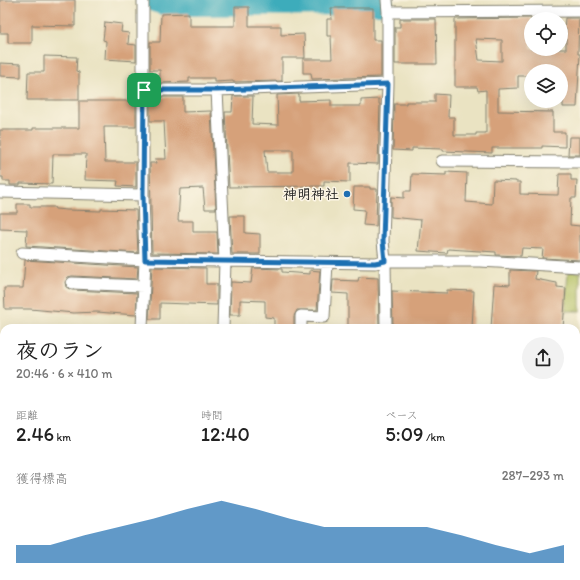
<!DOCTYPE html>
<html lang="ja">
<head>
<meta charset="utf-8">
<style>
  body { margin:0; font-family:Itim,"Klee One",sans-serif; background:#f2f2f2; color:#222; height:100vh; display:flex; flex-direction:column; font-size:15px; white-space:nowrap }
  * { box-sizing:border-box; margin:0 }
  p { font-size:13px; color:#767676 }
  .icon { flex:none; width:22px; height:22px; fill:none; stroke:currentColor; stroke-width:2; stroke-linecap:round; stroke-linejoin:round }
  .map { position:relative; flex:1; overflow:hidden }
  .panel { position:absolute; left:0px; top:324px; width:580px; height:256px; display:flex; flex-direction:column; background:#fff; border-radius:12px 12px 0 0; box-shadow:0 4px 16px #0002 }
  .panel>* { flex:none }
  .tools { position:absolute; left:524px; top:12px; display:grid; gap:8px }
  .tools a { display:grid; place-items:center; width:44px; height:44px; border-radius:50%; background:#fff; box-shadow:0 4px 16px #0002; font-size:20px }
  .pin { position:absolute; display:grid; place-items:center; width:34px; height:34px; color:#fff; margin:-17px; border-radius:8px; box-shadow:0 2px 6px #0006 }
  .round { display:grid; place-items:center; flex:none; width:42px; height:42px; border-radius:21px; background:#f2f2f2 }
  .summary { display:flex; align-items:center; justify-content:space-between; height:68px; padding:0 16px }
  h1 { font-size:22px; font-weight:600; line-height:30px }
  .metrics { display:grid; grid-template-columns:repeat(3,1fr); gap:6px; height:68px; padding:4px 16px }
  .metrics div { display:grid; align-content:center }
  .metrics b { font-size:20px; font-weight:600 }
  .metrics small { font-size:11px; font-weight:400 }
  .metrics p { font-size:11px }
  .chart { height:112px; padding:8px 16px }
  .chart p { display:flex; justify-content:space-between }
  .chart svg { width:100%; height:72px; margin-top:4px; fill:#1f6fb2; opacity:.7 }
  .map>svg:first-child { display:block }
</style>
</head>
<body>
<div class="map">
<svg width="580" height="580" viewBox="0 0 580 580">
  <rect width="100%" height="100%" fill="#fcf5e5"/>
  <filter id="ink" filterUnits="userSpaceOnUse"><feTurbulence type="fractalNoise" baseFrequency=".025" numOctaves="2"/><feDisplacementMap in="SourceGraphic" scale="8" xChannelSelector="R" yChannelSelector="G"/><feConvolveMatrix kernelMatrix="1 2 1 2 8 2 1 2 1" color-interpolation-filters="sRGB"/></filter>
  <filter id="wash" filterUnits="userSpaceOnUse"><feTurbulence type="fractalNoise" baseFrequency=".012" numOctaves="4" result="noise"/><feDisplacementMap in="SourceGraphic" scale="16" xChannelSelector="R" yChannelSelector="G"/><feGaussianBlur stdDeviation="0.9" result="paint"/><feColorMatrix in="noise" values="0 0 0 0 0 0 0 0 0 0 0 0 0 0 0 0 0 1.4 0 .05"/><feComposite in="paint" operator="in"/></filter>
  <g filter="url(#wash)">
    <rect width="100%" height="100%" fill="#eae3c2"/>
    <!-- green -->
    <path fill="#b3c063" stroke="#686e40" d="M568 272H580V311H565Z"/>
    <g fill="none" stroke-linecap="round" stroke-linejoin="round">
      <!-- river -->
      <path stroke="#3eacbb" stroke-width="24" d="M154 0 167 4 381 3"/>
    </g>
    <g id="blocks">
      <!-- building -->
      <path fill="#d6a17a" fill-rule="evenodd" d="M0 0H75V26L32 25V43H8V33H0Z
        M235 7H249V26H281V35L304 34 305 58H282V81L233 82V81L214 82V78H189V82L160 83V70H150V42H160L161 14 189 13V26H235Z
        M331 8H373V40H381V77L312 79 311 73H303V59H332L331 36H327V19H332Z
        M531 18V49H566V29H564L565 18H579L578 54H580L577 107H563V75H561V71H531V76H518V88L498 89V111L553 112V132H565V147L542 146V148H492V153L443 151V149L412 148V151L393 150 394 104H406V102H435V94L449 95 448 117H454V135H476V133H486V90L478 91 477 87H455V19ZM476 39 502 40V61L479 60Z
        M400 19H436L437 64H395V27H400Z
        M105 22 122 24 121 32 129 33 128 44 136 45V61L105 59 106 41 103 40Z
        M44 56 77 57 76 71 79 72V100H27L28 72H44Z
        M0 63 21 64V77L0 76Z
        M299 94V101L331 100V106H361V100L379 99V104H380L378 164 350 163V182L324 181V186L229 187 225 112H232L233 96H253L252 124 278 125 277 95ZM265 150H293V172H267Z
        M160 97H183V112L211 111 216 209H205L203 188 180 189 178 221H193V232H217L218 254 152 253 150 163H156L155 159H166L164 121H150V101H152V99L160 100Z
        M79 101H136V127H104L105 162H136V187L117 186 118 181 85 180 86 154H53L52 184 20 183V185H10V181H3V177H0V130H33V128H79Z
        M569 137H580V155H568Z
        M446 172 467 173 466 202 492 204 493 180 516 181V182H520V194L558 195 559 174H571V180H577L576 198H571L570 225 580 226V260L542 258 543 249 522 248 521 256 496 255V252L448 249 447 253 418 251 421 220 391 217V197L404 198V191H411L412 174 446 175Z
        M354 187H370V189H377L376 226 363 225 365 210 353 209Z
        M17 204H30V207H54L55 209 67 210 101 211V209L136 210 138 253 26 246 27 230 0 229V213H17Z
        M230 216H245V233L260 234V254H232Z
        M25 260 138 267 137 279 72 276 68 277 65 282 66 287 72 290 137 293 136 315 97 312 74 313 30 309H5L4 288H23Z
        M152 267 206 268V284H217V305L160 303V319H149Z
        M253 268 282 269V272L310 274V270L320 271 317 310H297L294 316V328H274V318L265 317V301L240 300V315H230L231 282 251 283Z
        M510 270 536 271 535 279 557 283V287L566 288 563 328H491L494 284 510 285Z
        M359 277 378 278 379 328H348V294L332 293 333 280 358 281Z
        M447 290 474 291 472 328H393L392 291 447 293Z"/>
    </g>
  </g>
  <g filter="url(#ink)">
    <use href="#blocks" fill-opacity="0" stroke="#83806f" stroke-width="1"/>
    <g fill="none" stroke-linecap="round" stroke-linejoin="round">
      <!-- minor casing -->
      <g stroke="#83806f" stroke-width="13">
        <path id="minor" d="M388 12 580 11
          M388 84 217 90 225 261 375 263 385 261H480L580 267
          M144 90H217
          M442 161 580 162
          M0 192 143 195
          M22 253 145 260 225 261 223 328
          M72 283 143 286
          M142 328 145 260 143 195V0
          M301 328V316L324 317 327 263
          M386 328 385 261 383 241 388 84V12L387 0
          M576 380H580
          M576 419H580
          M576 461H580
          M576 522H580
          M417 576 418 580"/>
      </g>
      <!-- secondary casing -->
      <g stroke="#83806f" stroke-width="18">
        <path id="secondary" d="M142 576V580"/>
      </g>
      <!-- trunk casing -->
      <g stroke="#83806f" stroke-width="21">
        <path id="trunk" d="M0 479 4 483
          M0 498 4 501
          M281 576 297 580
          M318 576 329 580"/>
      </g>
      <!-- minor -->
      <use href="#minor" stroke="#fff" stroke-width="11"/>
      <!-- secondary -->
      <use href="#secondary" stroke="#fff" stroke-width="16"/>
      <!-- trunk -->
      <use href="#trunk" stroke="#fff" stroke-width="19"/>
    </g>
  </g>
  <g fill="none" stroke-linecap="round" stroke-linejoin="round" filter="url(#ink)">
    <!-- route casing -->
    <g stroke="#fff" stroke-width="8">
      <path id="route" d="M388 84 383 241 385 261 375 263 145 260 143 195 144 90H217Z"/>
    </g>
    <!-- route -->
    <use href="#route" stroke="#1f6fb2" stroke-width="5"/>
  </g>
  <!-- markers -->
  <circle fill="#1f6fb2" stroke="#fcf5e5" stroke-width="1.5" cx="347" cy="194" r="4"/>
  <g text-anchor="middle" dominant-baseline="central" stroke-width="3" stroke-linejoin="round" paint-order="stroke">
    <!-- poi labels -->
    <g font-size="14" font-weight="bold" fill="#1c1c1c" stroke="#fcf5e5" text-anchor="end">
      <text x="339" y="194">神明神社</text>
    </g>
  </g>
</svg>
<div class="tools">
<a><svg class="icon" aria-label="locate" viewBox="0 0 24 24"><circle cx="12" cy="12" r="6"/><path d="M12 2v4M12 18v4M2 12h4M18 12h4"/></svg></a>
<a><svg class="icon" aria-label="layers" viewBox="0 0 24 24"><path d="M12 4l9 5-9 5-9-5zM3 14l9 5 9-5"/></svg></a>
</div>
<div class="pin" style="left:144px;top:90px;background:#1e9e55"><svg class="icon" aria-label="arrive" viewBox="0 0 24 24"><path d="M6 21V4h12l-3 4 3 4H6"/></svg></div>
<section class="panel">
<div class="summary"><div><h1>夜のラン</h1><p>20:46 · 6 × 410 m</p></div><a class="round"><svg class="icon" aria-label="share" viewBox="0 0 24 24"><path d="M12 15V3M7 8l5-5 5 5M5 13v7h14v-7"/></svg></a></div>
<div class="metrics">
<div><p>距離</p><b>2.46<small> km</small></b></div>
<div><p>時間</p><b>12:40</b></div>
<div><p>ペース</p><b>5:09<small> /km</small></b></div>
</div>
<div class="chart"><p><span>獲得標高</span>287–293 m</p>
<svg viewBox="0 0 160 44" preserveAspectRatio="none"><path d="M0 44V33L10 33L20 27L30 22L40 17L50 11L60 6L70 11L80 17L90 22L100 22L110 22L120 22L130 27L140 33L150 38L160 33V44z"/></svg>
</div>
</section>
</div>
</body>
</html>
